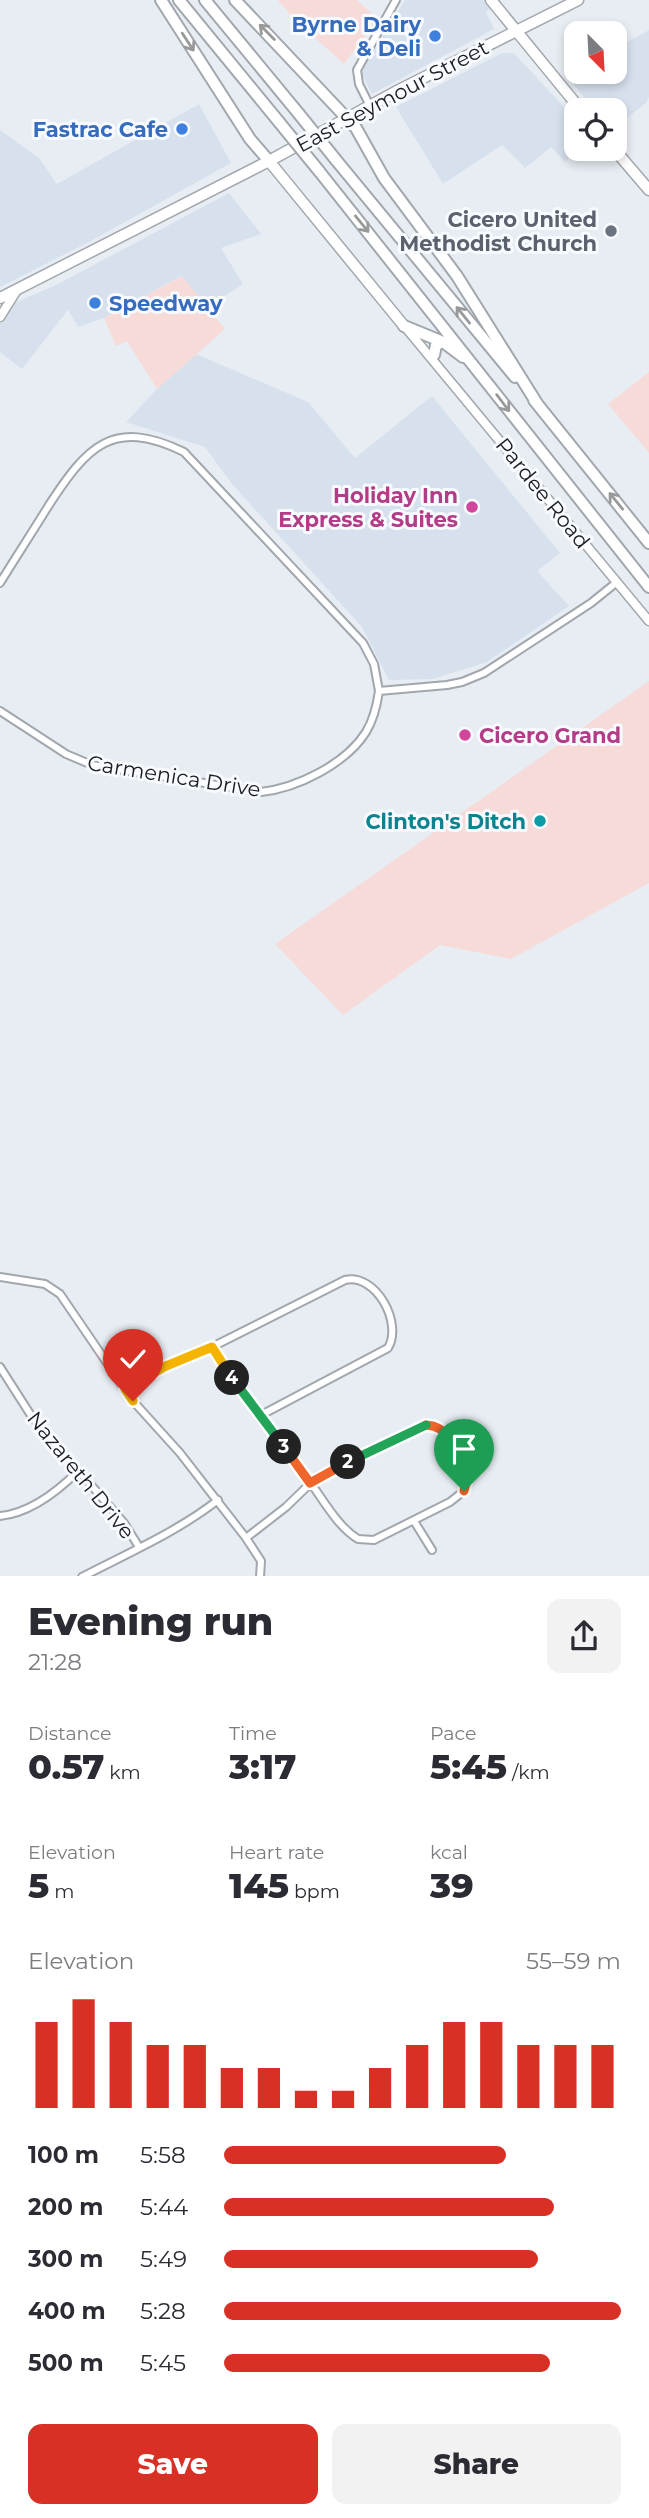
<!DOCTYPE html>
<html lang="en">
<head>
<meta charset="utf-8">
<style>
  body { margin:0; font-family:Montserrat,sans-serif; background:#f2f2f3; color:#2b2b33; height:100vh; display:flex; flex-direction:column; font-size:26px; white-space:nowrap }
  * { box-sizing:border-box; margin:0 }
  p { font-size:23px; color:#7c7c81 }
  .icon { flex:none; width:38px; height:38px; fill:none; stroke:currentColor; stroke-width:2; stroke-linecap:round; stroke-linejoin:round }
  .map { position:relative; height:1576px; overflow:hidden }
  .details { display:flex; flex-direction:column; background:#fff; flex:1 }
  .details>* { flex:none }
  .needle { width:46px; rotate:156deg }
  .tools { position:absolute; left:564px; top:21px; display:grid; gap:14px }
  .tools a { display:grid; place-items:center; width:63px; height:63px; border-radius:14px; background:#fff; box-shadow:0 4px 10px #0003; font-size:35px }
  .pin { position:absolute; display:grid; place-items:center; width:60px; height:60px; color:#fff; margin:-72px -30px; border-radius:50% 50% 50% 0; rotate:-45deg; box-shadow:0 0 7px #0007 }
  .pin .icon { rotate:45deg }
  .km { position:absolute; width:35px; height:35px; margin:-18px; border-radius:50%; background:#222; color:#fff; font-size:19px; line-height:35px; text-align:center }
  .round { display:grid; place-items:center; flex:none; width:74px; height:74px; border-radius:14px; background:#f2f2f3 }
  .summary { display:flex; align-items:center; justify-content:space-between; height:119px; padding:0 28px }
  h1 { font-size:38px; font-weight:800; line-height:52px }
  .figures { display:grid; grid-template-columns:repeat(3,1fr); gap:10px; height:119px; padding:7px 28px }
  .figures div { display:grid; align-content:center }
  .figures b { font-size:35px; font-weight:800 }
  .figures small { font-size:19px; font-weight:400 }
  .figures p { font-size:19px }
  .chart { height:196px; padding:14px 28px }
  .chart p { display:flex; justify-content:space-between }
  .chart svg { width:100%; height:126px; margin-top:7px; stroke:#d93025; stroke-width:6 }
  .cta { display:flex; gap:14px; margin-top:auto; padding:14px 28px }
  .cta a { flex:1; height:80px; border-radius:14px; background:#d93025; color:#fff; font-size:28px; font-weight:800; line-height:80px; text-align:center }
  .cta a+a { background:#f2f2f3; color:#2b2b33 }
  ul { padding:0 28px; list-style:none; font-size:23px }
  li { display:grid; grid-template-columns:112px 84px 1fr; align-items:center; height:52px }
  li i { height:18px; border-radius:9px; background:#d93025 }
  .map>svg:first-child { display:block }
</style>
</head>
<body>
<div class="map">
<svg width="649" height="1577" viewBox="0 0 649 1577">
  <rect width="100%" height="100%" fill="#e7edf3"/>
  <!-- built -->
  <path fill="#d7e1ee" d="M405 0H501L486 12 494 29 372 94 361 72Z
    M649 30V97L646 103 614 128V110H595L570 80 582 72H614V50Z
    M502 53H514L576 120V149H580L565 162 551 147 525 168 502 145 443 184 396 107Z
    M199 104 231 163 89 242 0 287V130L39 158 57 184Z
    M229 193 261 234 221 248 243 284 207 308 181 276 104 318 78 327 68 310 22 369 0 352V309L56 285Z
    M196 354 308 402 355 458 432 396 560 553 537 571 569 606 487 662 433 679 389 680 362 627 232 484 205 447 126 422 157 389Z"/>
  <!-- industrial -->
  <path fill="#f6dbd9" d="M278 0H357L378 19 344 64 293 18Z
    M182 276 225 329 157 389 127 341 116 346 104 318Z
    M649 372V453L608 404Z
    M649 681V883L511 959 440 945 343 1015 275 944Z"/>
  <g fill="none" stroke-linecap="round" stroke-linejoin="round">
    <!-- minor casing -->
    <g stroke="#a2a7ad" stroke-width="10">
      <path id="minor" d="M370 106 359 84 357 70 396 0
        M0 583C16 557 33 531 49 505 87 447 112 417 184 452L363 643 374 664 379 691
        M0 711 66 754 92 765 261 792C297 788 346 764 366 732 374 719 377 705 379 691L447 685 462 682 484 673 591 603 617 582
        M0 1277 45 1284 60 1294 133 1401 180 1453 246 1538 261 1561 260 1577
        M212 1347C237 1393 278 1440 310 1482 324 1501 338 1527 358 1539L374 1540 450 1502 464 1491 468 1475C462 1454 450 1426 426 1425L318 1476 286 1507 246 1538
        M0 1367 32 1417 124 1523 139 1547
        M125 1389 145 1376 212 1347 345 1280C376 1273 403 1323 388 1348L265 1413H259
        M0 1516C30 1513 57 1492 78 1471
        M414 1521 432 1550
        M82 1577C128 1553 177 1532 218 1500"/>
    </g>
    <!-- tertiary casing -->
    <g stroke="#a2a7ad" stroke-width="11">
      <path id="tertiary" d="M0 317 17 290
        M406 328 649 621"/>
    </g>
    <!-- primary casing -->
    <g stroke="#a2a7ad" stroke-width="13">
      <path id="primary" d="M491 0 581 110
        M614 149 649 190
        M0 298 269 161"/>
    </g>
    <!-- trunk casing -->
    <g stroke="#a2a7ad" stroke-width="13">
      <path id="trunk" d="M404 326 269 161 399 90 578 0"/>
    </g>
    <!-- motorway casing -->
    <g stroke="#a2a7ad" stroke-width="14">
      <path id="motorway" d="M161 0 250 139 269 161
        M179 0 279 122
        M205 0 299 114
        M235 0 356 128 384 178 457 276 538 405
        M336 160 515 377
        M319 171 649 587
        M404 326 443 342 463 357
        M434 355 436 345 443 342
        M534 400 649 543"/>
    </g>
    <!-- minor -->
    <use href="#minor" stroke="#fff" stroke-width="6"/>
    <!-- tertiary -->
    <use href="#tertiary" stroke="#fff" stroke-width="8"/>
    <!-- primary -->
    <use href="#primary" stroke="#fff" stroke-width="10"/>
    <!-- trunk -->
    <use href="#trunk" stroke="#fff" stroke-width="10"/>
    <!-- motorway -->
    <use href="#motorway" stroke="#fff" stroke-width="10"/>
    <!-- motorway-bridge casing -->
    <g stroke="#a2a7ad" stroke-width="14" stroke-linecap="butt">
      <path id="motorway-bridge" d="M299 114 336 160
        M279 122 319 171"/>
    </g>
    <!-- motorway-bridge -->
    <use href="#motorway-bridge" stroke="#fff" stroke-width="10"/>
  </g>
  <!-- one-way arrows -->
  <defs><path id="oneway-shaft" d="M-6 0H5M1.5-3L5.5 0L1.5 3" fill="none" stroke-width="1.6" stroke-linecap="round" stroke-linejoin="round" transform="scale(1.75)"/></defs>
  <g stroke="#98999a">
    <use href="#oneway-shaft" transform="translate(267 32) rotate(-135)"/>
    <use href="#oneway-shaft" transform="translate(188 42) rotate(57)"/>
    <use href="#oneway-shaft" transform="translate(362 224) rotate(51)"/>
    <use href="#oneway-shaft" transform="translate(463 315) rotate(-129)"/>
    <use href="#oneway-shaft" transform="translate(503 403) rotate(53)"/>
    <use href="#oneway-shaft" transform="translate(616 501) rotate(-129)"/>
  </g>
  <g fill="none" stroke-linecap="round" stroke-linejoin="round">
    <!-- split-1 casing -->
    <g stroke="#fff" stroke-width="14">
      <path id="split-1" d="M426 1425C450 1426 462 1454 468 1475L464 1491"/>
    </g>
    <!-- split-2 casing -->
    <g stroke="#fff" stroke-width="14">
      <path id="split-2" d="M348 1462 426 1425"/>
    </g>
    <!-- split-3 casing -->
    <g stroke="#fff" stroke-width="14">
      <path id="split-3" d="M284 1447 310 1483 348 1462"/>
    </g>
    <!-- split-4 casing -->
    <g stroke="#fff" stroke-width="14">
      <path id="split-4" d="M232 1378 284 1447"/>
    </g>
    <!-- split-5 casing -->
    <g stroke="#fff" stroke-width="14">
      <path id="split-5" d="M166 1366 212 1347 232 1378"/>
    </g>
    <!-- split-6 casing -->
    <g stroke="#fff" stroke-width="14">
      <path id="split-6" d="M133 1401 125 1389 166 1366"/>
    </g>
    <!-- split-1 -->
    <use href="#split-1" stroke="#f0652b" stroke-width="9"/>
    <!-- split-2 -->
    <use href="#split-2" stroke="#22a559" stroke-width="9"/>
    <!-- split-3 -->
    <use href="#split-3" stroke="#f0652b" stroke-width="9"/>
    <!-- split-4 -->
    <use href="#split-4" stroke="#22a559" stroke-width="9"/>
    <!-- split-5 -->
    <use href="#split-5" stroke="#f5b400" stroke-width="9"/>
    <!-- split-6 -->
    <use href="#split-6" stroke="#f5b400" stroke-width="9"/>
  </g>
  <!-- markers -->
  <g fill="#3f7fe0" stroke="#f7fafe" stroke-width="2.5">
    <circle cx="435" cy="36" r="7"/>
    <circle cx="182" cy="129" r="7"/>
    <circle cx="95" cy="303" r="7"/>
  </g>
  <circle fill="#6b7280" stroke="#f7fafe" stroke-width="2.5" cx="611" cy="231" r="7"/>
  <g fill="#d1479c" stroke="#f7fafe" stroke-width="2.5">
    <circle cx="472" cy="507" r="7"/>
    <circle cx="465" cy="735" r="7"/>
  </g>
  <circle fill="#0f9aa8" stroke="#f7fafe" stroke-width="2.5" cx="540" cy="821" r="7"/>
  <g text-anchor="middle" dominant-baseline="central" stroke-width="6" stroke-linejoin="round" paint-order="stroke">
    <!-- shop labels -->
    <g font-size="21" font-weight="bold" fill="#366cbe" stroke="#f7fafe" text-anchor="end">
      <text x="421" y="24">Byrne Dairy<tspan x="421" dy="24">&amp; Deli</tspan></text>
      <text x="168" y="129">Fastrac Cafe</text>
      <text x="109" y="303" text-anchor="start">Speedway</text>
    </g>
    <!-- street labels -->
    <g font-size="21" fill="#1a1c1e" stroke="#f7fafe">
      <text transform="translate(392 96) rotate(-28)">East Seymour Street</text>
      <text transform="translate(543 493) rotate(51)">Pardee Road</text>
      <text transform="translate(174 776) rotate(9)">Carmenica Drive</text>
      <text transform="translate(81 1475) rotate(51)">Nazareth Drive</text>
    </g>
    <!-- worship labels -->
    <g font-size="21" font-weight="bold" fill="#5b616d" stroke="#f7fafe" text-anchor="end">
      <text x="597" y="219">Cicero United<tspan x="597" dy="24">Methodist Church</tspan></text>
    </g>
    <!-- hotel labels -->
    <g font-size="21" font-weight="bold" fill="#b23c85" stroke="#f7fafe" text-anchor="end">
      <text x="458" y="495">Holiday Inn<tspan x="458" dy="24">Express &amp; Suites</tspan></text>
      <text x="479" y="735" text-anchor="start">Cicero Grand</text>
    </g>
    <!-- culture labels -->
    <g font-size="21" font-weight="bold" fill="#0d838f" stroke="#f7fafe" text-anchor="end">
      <text x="526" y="821">Clinton's Ditch</text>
    </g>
  </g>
</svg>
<div class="tools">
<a><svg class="needle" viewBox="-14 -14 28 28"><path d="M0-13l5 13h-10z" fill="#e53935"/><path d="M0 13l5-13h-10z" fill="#7c7c81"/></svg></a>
<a><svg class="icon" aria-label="locate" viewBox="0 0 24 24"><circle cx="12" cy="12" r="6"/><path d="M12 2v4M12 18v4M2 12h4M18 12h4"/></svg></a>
</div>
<div class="pin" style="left:464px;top:1491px;background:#1e9e55"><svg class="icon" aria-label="arrive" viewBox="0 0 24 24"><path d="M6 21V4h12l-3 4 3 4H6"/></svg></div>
<div class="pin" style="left:133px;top:1401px;background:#d93025"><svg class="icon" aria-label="check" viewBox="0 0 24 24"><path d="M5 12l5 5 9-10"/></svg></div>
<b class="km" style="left:348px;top:1462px">2</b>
<b class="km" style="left:284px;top:1447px">3</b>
<b class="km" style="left:232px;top:1378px">4</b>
</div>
<section class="details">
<div class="summary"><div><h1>Evening run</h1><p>21:28</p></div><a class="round"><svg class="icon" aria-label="share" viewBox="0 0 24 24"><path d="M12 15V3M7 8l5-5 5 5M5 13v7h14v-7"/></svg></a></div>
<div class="figures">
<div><p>Distance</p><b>0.57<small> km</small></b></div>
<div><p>Time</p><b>3:17</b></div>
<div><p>Pace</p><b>5:45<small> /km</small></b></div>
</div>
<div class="figures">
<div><p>Elevation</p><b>5<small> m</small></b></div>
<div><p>Heart rate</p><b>145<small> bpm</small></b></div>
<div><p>kcal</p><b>39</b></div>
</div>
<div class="chart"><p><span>Elevation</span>55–59 m</p>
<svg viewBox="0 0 160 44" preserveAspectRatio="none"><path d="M5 44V14M15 44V6M25 44V14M35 44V22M45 44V22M55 44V30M65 44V30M75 44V38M85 44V38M95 44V30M105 44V22M115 44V14M125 44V14M135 44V22M145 44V22M155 44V22"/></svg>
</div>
<ul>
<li><b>100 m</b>5:58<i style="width:71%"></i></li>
<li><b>200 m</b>5:44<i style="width:83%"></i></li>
<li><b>300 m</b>5:49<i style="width:79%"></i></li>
<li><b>400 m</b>5:28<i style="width:100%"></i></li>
<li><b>500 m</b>5:45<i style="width:82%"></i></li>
</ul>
<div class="cta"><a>Save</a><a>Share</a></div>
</section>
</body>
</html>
